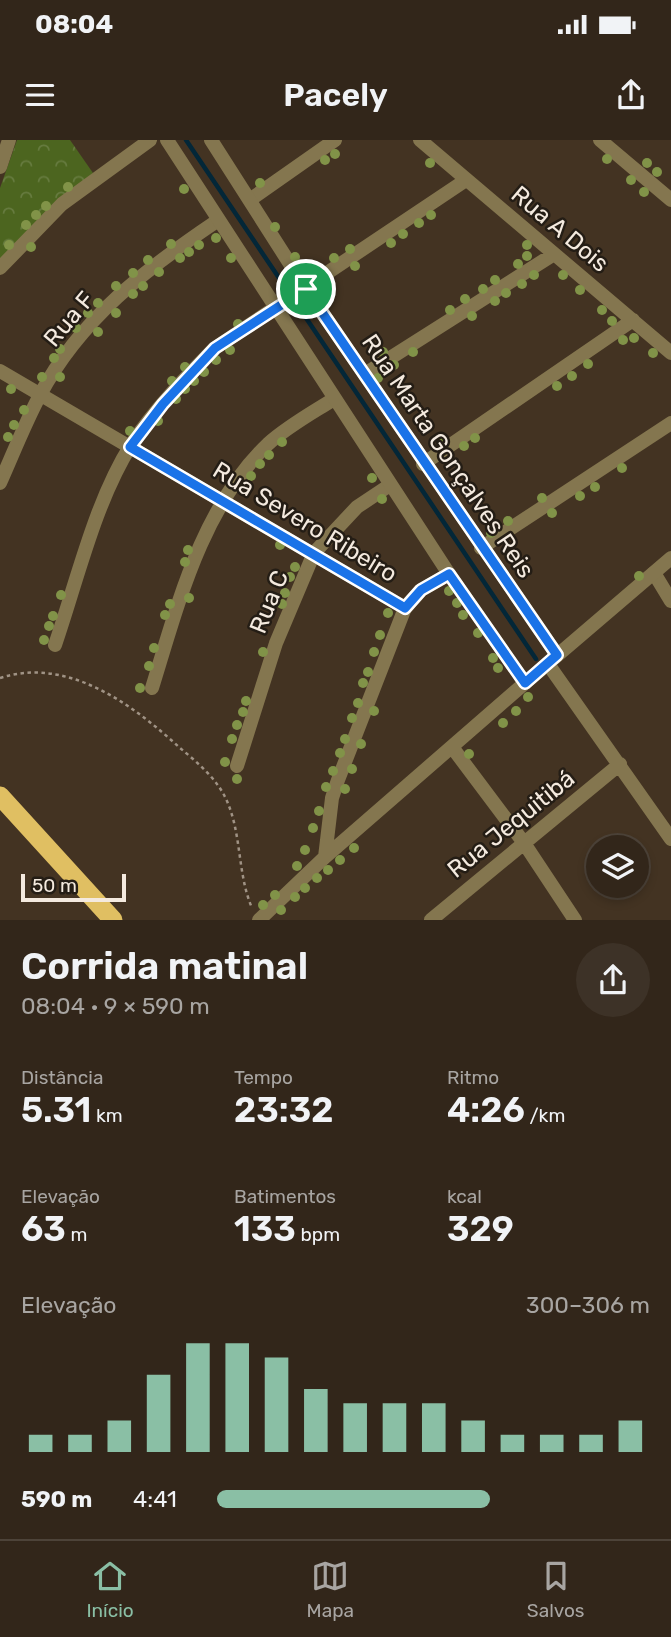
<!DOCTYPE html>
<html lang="pt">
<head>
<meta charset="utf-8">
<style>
  body { margin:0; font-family:Rubik,sans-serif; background:#3d3227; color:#f1f3f6; height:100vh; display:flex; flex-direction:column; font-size:26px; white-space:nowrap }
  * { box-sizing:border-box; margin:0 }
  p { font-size:23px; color:#a8a5a2 }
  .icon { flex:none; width:38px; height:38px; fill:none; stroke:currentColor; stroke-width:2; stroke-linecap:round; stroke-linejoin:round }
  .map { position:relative; height:780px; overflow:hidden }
  .panel { display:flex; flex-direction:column; background:#32261a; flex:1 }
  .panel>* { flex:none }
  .controls { position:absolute; left:586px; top:695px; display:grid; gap:14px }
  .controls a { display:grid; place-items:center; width:63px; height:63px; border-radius:50%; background:#32261a; box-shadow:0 4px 10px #0003,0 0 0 2px #4d4339; font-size:35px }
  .scale { position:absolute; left:21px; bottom:18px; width:105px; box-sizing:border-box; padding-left:7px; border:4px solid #f4eadf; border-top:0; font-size:19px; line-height:24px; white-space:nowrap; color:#f4eadf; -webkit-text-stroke:5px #241d15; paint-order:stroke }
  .pin { position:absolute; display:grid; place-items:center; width:60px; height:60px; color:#fff; margin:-30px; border:4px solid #fff; border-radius:50%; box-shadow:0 2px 7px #0007 }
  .round { display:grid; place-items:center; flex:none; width:74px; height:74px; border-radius:37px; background:#3d3227 }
  .head { display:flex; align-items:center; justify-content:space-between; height:119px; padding:0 21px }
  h1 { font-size:38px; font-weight:600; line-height:52px }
  .figures { display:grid; grid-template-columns:repeat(3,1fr); gap:10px; height:119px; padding:7px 21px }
  .figures div { display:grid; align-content:center }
  .figures b { font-size:35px; font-weight:600 }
  .figures small { font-size:19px; font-weight:400 }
  .figures p { font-size:19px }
  .chart { height:196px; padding:14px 21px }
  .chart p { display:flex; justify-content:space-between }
  .chart svg { width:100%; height:126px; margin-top:7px; stroke:#8abfa5; stroke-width:6 }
  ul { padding:0 21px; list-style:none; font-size:23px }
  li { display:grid; grid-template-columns:112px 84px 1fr; align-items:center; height:52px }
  li i { height:18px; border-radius:9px; background:#8abfa5 }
  .status { display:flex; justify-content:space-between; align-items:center; height:49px; padding:0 35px; background:#32261a; direction:ltr }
  .status svg { height:19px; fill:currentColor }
  header { display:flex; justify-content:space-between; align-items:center; height:91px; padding:0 21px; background:#32261a; font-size:32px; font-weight:600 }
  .tabs { display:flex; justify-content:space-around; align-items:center; height:98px; border-top:2px solid #4d4339; background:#32261a; font-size:19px; color:#a8a5a2 }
  .tabs a { display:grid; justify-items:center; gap:4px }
  .tabs .on { color:#8abfa5 }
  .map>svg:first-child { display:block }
</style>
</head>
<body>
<div class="status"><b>08:04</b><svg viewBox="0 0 49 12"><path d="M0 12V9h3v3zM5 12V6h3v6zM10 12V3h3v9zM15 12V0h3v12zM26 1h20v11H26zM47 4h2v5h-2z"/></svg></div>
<header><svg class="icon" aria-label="menu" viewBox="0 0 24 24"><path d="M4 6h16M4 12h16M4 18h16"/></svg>Pacely<svg class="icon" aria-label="share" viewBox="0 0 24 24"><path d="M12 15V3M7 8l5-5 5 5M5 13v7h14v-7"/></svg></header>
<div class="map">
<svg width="671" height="780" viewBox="0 0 671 780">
  <defs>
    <pattern id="park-crowns" width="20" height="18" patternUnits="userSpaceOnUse" patternTransform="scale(1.75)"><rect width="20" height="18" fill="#4c651f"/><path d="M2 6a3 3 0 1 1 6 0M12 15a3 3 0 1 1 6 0" fill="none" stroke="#667b3f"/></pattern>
  </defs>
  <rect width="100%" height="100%" fill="#433322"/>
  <!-- park -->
  <path fill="url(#park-crowns)" d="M17 0H70L93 33 0 121V48Z"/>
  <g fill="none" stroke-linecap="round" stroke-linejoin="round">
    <!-- stream -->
    <path stroke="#032738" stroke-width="4.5" d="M186 0 536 519"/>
    <!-- path -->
    <path stroke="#a09385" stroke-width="2.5" stroke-dasharray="3.5 3.5" stroke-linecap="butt" d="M0 538C68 516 133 565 180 608 197 622 217 639 226 659 242 693 237 733 252 768"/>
    <!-- minor -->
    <path stroke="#84764f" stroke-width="14" d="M420 0 671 213
      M600 0 671 60
      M0 27 9 0
      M251 59 335 0
      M0 128 62 64 150 0
      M0 231 405 468
      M365 234 554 114
      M423 324 633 180
      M0 343C13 314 25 283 40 255 80 179 147 128 217 81
      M481 408 671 283
      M654 433 671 461
      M55 505C77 441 95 362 131 305 154 270 185 238 215 208L466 40
      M548 524 671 699
      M152 548C178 464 202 367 268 304 288 286 312 273 334 259
      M452 607 524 703 575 780
      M237 626 276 503 314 413 357 367 390 345
      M325 717 332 658 338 640 405 468 421 450 449 434
      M259 780 325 717 525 543
      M431 780 620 624"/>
    <!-- tertiary -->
    <path stroke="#84764f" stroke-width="14" d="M167 0 449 434 525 543 671 418
      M211 0 306 149 557 515"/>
    <!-- trunk -->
    <path stroke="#e0bf62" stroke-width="19" d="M0 656 113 780"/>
  </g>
  <!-- trees -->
  <g fill="#819348">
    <circle cx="335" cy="14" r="5"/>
    <circle cx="607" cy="19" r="5"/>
    <circle cx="325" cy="20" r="5"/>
    <circle cx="430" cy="23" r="5"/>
    <circle cx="647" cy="23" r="5"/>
    <circle cx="657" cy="32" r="5"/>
    <circle cx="631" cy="40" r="5"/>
    <circle cx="260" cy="43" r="5"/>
    <circle cx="68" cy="47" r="5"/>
    <circle cx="184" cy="49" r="5"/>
    <circle cx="644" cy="52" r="5"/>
    <circle cx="46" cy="66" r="5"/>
    <circle cx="36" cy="75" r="5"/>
    <circle cx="431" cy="75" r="5"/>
    <circle cx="419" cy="83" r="5"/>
    <circle cx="26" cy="85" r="5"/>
    <circle cx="275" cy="87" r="5"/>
    <circle cx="403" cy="94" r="5"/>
    <circle cx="216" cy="98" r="5"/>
    <circle cx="391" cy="103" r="5"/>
    <circle cx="171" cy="104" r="5"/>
    <circle cx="9" cy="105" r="5"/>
    <circle cx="199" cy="105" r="5"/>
    <circle cx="527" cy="105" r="5"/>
    <circle cx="31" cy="107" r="5"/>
    <circle cx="350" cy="109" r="5"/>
    <circle cx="189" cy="112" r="5"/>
    <circle cx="527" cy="116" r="5"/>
    <circle cx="295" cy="117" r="5"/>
    <circle cx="180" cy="118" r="5"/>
    <circle cx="231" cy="118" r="5"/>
    <circle cx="334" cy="118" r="5"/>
    <circle cx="148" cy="120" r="5"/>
    <circle cx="518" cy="124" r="5"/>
    <circle cx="355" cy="126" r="5"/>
    <circle cx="159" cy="132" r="5"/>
    <circle cx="133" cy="133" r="5"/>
    <circle cx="534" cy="135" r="5"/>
    <circle cx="563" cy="135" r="5"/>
    <circle cx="308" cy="137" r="5"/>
    <circle cx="495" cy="140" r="5"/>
    <circle cx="522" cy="144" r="5"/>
    <circle cx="116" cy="146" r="5"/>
    <circle cx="143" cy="146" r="5"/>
    <circle cx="483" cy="149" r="5"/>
    <circle cx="580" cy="150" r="5"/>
    <circle cx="506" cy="153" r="5"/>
    <circle cx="133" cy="154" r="5"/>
    <circle cx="465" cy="159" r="5"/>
    <circle cx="495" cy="161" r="5"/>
    <circle cx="98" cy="163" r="5"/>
    <circle cx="450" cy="170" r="5"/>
    <circle cx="602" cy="170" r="5"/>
    <circle cx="88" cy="173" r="5"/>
    <circle cx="116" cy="173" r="5"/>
    <circle cx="472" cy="176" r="5"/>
    <circle cx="612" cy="181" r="5"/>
    <circle cx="238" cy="184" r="5"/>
    <circle cx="76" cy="188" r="5"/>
    <circle cx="98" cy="192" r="5"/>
    <circle cx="634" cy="198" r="5"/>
    <circle cx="623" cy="200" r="5"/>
    <circle cx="60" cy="209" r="5"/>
    <circle cx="230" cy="210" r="5"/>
    <circle cx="383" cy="212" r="5"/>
    <circle cx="413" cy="212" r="5"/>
    <circle cx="653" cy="213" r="5"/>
    <circle cx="54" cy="218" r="5"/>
    <circle cx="216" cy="220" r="5"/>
    <circle cx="588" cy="224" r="5"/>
    <circle cx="394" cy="225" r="5"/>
    <circle cx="185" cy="227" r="5"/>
    <circle cx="204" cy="232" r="5"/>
    <circle cx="572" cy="236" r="5"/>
    <circle cx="42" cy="237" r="5"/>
    <circle cx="60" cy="237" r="5"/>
    <circle cx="378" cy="238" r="5"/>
    <circle cx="172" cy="241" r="5"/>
    <circle cx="194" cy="241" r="5"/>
    <circle cx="557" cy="246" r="5"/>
    <circle cx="11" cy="249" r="5"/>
    <circle cx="185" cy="249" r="5"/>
    <circle cx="176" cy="259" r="5"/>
    <circle cx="24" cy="270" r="5"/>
    <circle cx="158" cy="281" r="5"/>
    <circle cx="14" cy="285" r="5"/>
    <circle cx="130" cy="291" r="5"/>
    <circle cx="8" cy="297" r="5"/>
    <circle cx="475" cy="298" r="5"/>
    <circle cx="444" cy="300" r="5"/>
    <circle cx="282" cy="302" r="5"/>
    <circle cx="464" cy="306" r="5"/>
    <circle cx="269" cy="315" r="5"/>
    <circle cx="260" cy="324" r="5"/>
    <circle cx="622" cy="328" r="5"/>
    <circle cx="251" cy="336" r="5"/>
    <circle cx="372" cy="338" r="5"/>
    <circle cx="595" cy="347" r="5"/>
    <circle cx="580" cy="356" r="5"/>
    <circle cx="542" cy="358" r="5"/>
    <circle cx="382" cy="359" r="5"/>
    <circle cx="552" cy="373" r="5"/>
    <circle cx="508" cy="381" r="5"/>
    <circle cx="491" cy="393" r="5"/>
    <circle cx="280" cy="405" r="5"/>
    <circle cx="188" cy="410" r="5"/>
    <circle cx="185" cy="422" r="5"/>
    <circle cx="295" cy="427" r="5"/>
    <circle cx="639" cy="436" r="5"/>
    <circle cx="290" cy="437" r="5"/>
    <circle cx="449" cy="451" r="5"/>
    <circle cx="285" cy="453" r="5"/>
    <circle cx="61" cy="455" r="5"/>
    <circle cx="189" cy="458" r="5"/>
    <circle cx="457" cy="463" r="5"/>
    <circle cx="170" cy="464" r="5"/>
    <circle cx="282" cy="464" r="5"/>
    <circle cx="388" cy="473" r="5"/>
    <circle cx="165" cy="475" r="5"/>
    <circle cx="463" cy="475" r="5"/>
    <circle cx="53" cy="476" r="5"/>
    <circle cx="49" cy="486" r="5"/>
    <circle cx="478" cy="493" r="5"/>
    <circle cx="380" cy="495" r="5"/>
    <circle cx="44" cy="500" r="5"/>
    <circle cx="154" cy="508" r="5"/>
    <circle cx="263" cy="512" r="5"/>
    <circle cx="374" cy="512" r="5"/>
    <circle cx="493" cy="518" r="5"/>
    <circle cx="149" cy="526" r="5"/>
    <circle cx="498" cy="528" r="5"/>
    <circle cx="368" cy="532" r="5"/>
    <circle cx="363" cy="543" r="5"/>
    <circle cx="140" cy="548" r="5"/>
    <circle cx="528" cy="557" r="5"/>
    <circle cx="246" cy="561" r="5"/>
    <circle cx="358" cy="563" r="5"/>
    <circle cx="374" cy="571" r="5"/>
    <circle cx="516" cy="571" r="5"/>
    <circle cx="243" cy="572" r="5"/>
    <circle cx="352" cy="578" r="5"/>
    <circle cx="503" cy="583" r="5"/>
    <circle cx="237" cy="585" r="5"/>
    <circle cx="232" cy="599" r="5"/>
    <circle cx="345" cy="599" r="5"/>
    <circle cx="361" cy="604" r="5"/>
    <circle cx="340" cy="613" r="5"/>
    <circle cx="469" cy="614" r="5"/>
    <circle cx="225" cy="622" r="5"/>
    <circle cx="352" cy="629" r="5"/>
    <circle cx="333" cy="631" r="5"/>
    <circle cx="237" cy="639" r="5"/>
    <circle cx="326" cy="647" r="5"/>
    <circle cx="345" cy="649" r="5"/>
    <circle cx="319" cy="671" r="5"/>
    <circle cx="313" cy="688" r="5"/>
    <circle cx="354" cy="708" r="5"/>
    <circle cx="305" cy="710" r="5"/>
    <circle cx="340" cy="720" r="5"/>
    <circle cx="297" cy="726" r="5"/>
    <circle cx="328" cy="730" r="5"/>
    <circle cx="317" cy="738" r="5"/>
    <circle cx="305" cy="748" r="5"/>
    <circle cx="275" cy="755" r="5"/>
    <circle cx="295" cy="757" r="5"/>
    <circle cx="263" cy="765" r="5"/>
    <circle cx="281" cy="770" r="5"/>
  </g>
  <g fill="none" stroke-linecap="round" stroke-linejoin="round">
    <!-- route casing -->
    <g stroke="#fff" stroke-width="14">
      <path id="route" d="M306 149 557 515 525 543 449 434 421 450 405 468 130 307 163 264 215 208Z"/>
    </g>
    <!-- route -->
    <use href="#route" stroke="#1a73e8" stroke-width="9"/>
  </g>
  <g text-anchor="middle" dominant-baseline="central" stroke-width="5" stroke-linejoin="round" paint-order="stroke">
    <!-- street labels -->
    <g font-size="24" fill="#f4eadf" stroke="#241d15">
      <text transform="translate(560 89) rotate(40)">Rua A Dois</text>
      <text transform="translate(69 179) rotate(-50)">Rua F</text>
      <text transform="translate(448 316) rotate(56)">Rua Marta Gonçalves Reis</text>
      <text transform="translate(305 382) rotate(31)">Rua Severo Ribeiro</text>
      <text transform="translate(269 462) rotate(-68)">Rua C</text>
      <text transform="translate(511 684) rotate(-39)">Rua Jequitibá</text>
    </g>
  </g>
</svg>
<div class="controls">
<a><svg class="icon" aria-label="layers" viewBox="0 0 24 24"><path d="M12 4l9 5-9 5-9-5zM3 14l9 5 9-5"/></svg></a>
</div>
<div class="scale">50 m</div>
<div class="pin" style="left:306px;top:149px;background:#1e9e55"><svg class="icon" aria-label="arrive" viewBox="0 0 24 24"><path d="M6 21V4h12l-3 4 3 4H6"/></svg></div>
</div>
<section class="panel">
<div class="head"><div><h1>Corrida matinal</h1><p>08:04 · 9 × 590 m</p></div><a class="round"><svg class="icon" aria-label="share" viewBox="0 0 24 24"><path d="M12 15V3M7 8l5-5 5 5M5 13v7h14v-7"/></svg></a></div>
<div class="figures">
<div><p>Distância</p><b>5.31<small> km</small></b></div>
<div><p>Tempo</p><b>23:32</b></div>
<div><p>Ritmo</p><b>4:26<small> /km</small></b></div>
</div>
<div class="figures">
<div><p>Elevação</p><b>63<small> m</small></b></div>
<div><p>Batimentos</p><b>133<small> bpm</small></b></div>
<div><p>kcal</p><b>329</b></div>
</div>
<div class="chart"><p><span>Elevação</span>300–306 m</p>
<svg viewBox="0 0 160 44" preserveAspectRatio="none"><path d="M5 44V38M15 44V38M25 44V33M35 44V17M45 44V6M55 44V6M65 44V11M75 44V22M85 44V27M95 44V27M105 44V27M115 44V33M125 44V38M135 44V38M145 44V38M155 44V33"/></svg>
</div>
<ul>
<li><b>590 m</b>4:41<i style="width:63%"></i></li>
</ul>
</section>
<nav class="tabs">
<a class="on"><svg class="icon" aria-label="home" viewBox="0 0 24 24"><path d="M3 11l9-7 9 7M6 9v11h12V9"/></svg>Início</a>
<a><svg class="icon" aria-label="map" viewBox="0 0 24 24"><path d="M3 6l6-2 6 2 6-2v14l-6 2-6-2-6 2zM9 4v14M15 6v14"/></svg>Mapa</a>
<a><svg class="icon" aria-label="saved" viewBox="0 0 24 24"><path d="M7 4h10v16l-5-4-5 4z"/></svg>Salvos</a>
</nav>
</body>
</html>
